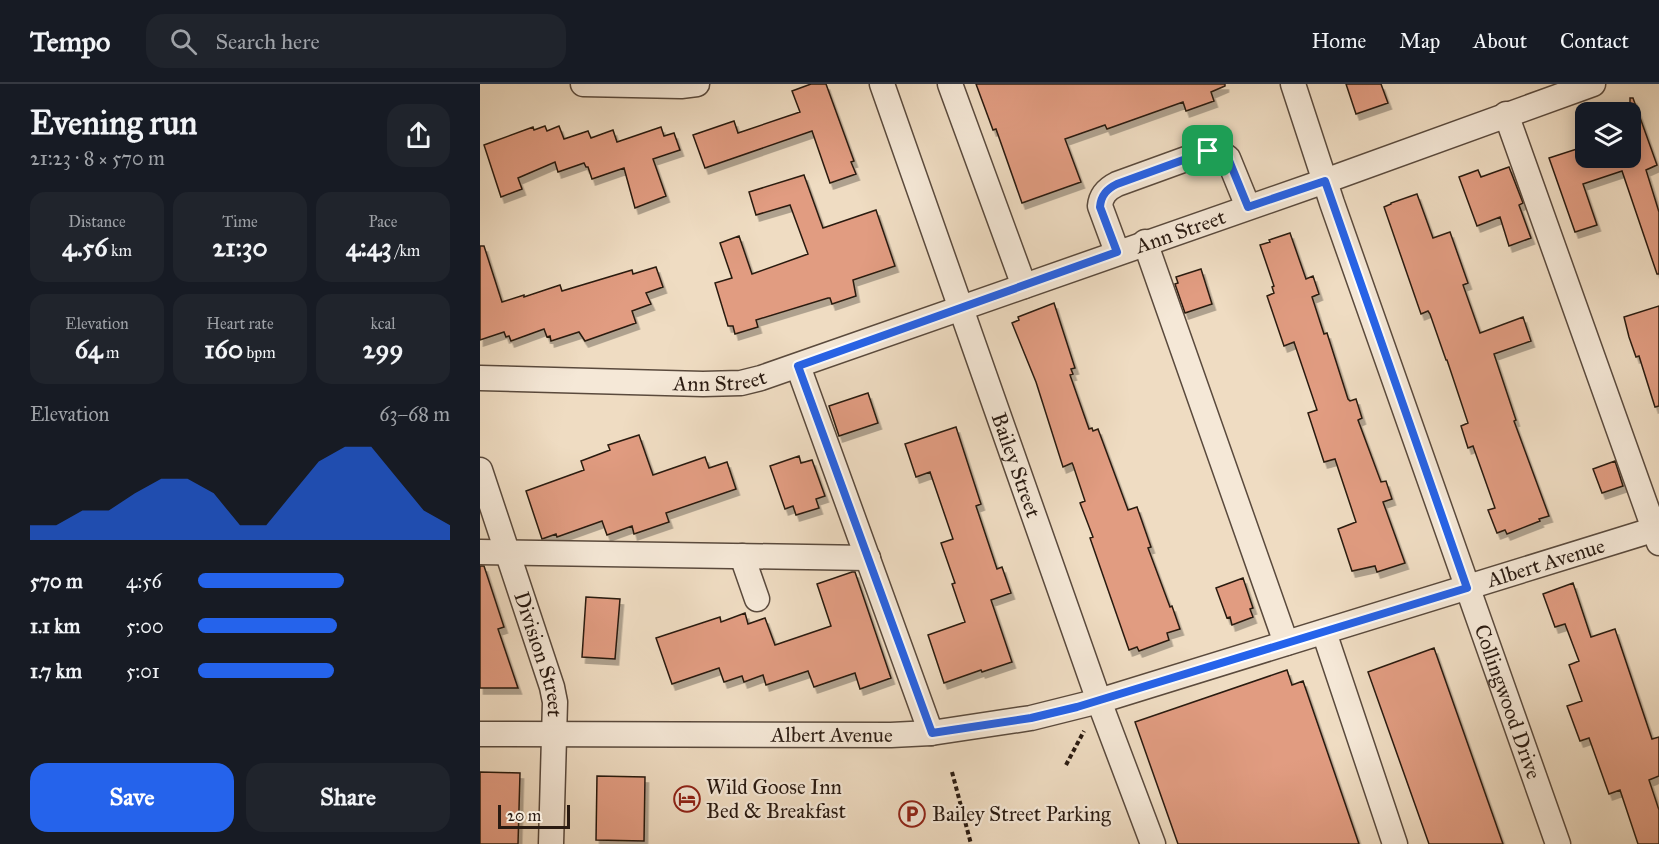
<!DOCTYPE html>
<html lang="en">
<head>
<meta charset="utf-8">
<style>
  body { margin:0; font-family:"IM FELL Great Primer",serif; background:#20242c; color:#f1f3f6; height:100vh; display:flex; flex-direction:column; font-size:22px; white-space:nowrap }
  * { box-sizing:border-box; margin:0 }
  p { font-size:20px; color:#9ea1a6 }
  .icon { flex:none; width:33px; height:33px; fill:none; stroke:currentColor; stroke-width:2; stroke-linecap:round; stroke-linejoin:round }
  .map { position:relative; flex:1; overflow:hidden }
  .sheet { display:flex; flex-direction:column; background:#171b24; width:480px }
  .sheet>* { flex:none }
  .tools { position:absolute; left:1095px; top:18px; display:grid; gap:12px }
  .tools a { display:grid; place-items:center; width:66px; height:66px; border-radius:12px; background:#171b24; box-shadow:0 3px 15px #0003; font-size:30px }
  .scale { position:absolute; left:18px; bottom:15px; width:72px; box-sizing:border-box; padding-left:6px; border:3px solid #291a11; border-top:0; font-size:16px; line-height:21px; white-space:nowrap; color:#291a11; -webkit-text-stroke:4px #f5e8d7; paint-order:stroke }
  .pin { position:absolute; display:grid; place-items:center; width:51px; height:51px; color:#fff; margin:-26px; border-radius:12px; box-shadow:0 3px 9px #0006 }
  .round { display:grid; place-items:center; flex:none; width:63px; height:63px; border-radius:18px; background:#20242c }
  .summary { display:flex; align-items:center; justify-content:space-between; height:102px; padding:0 30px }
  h1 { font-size:33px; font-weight:700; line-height:45px }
  .figures { display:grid; grid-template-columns:repeat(3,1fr); gap:9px; height:102px; padding:6px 30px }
  .figures div { display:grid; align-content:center; border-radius:15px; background:#20242c; text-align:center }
  .figures b { font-size:26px; font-weight:700 }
  .figures small { font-size:16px; font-weight:400 }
  .figures p { font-size:16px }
  .chart { height:168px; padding:12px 30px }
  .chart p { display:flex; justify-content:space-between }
  .chart svg { width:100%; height:108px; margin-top:6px; fill:#2563eb; opacity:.7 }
  .button { display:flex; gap:12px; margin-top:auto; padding:12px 30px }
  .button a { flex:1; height:69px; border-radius:18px; background:#2563eb; color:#fff; font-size:24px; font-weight:700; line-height:69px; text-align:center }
  .button a+a { background:#20242c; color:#f1f3f6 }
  ul { padding:0 30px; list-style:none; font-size:20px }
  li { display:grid; grid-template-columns:96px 72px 1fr; align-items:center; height:45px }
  li i { height:15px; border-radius:8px; background:#2563eb }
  header { display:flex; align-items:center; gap:36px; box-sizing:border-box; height:84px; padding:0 30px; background:#171b24; border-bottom:2px solid #363941 }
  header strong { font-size:28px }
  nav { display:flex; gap:33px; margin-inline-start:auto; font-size:21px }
  .search { width:420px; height:54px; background:#20242c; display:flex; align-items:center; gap:15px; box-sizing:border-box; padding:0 21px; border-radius:18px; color:#9ea1a6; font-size:22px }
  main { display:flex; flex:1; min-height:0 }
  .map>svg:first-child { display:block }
</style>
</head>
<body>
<header>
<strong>Tempo</strong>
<div class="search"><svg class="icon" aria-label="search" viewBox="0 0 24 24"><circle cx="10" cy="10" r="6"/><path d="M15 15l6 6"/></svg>Search here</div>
<nav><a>Home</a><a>Map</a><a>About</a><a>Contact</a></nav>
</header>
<main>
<section class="sheet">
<div class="summary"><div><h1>Evening run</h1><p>21:23 · 8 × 570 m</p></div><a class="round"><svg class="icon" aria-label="share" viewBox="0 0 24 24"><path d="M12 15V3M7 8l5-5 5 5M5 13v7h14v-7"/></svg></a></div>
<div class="figures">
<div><p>Distance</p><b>4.56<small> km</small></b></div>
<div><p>Time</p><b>21:30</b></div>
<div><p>Pace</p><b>4:43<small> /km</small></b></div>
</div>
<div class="figures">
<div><p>Elevation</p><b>64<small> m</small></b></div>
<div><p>Heart rate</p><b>160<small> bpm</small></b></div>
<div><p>kcal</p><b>299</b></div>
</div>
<div class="chart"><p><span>Elevation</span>63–68 m</p>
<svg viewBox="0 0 160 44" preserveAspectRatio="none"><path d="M0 44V38L10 38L20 32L30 32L40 25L50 19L60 19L70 25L80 38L90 38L100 25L110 12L120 6L130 6L140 19L150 32L160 38V44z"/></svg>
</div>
<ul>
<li><b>570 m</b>4:56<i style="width:58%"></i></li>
<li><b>1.1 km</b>5:00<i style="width:55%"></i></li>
<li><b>1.7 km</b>5:01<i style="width:54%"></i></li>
</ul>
<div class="button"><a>Save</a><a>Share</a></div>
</section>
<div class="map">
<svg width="1179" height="760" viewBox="0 0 1179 760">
  <defs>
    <filter id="shadow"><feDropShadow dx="3.5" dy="6" stdDeviation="0" flood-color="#0004"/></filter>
  </defs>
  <rect width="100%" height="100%" fill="#efdcc2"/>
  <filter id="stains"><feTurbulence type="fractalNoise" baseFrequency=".00333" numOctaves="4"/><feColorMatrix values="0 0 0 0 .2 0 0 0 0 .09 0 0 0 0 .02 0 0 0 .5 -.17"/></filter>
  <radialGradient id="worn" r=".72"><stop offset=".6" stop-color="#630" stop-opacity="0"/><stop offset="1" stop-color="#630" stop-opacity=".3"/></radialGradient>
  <!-- building -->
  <path fill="#e19c81" stroke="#291a11" stroke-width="1.5" filter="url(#shadow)" d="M331 0H346L374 77 371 78 376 90 350 99 332 47 225 84 213 51 254 37 258 49 320 28 312 7Z
    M496 0H745V2L731 8 734 17 706 27 703 18 627 45 625 41 585 55 601 98 542 119 516 45 513 46Z
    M866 0H901L908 19 876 30Z
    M1150 14H1153L1177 81 1166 86 1179 128V190H1177L1142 87 1103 100 1117 141 1095 148 1069 74 1106 62V74H1150Z
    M65 42 67 47 79 42 84 55 108 47 111 54 133 46 137 58 181 43 184 52 194 49 200 66 173 75 186 112 155 124 144 84 112 95 108 83H106L104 79 78 88 75 78 38 94 42 105 21 113 4 61 53 43 54 46Z
    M1029 83 1043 119 1039 121 1051 154 1029 162 1020 133 997 142 979 93 998 86 1001 93Z
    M324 91 343 144 396 126 415 182 373 196 376 212 352 220 350 214H348L276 236 278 243 255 250 253 242H248L235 199 252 194 240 159 259 152 272 190 328 170 310 121 276 131 269 108Z
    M937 110 953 154 970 148 988 199 983 201 1000 249 1043 233 1051 257 1014 270 1036 336 1034 337 1069 432 1059 435 1060 437 1027 450 1025 446 1017 449 1008 426 1015 424 993 362 988 364 981 342 988 339 967 276H966L950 230 948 227 941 230 904 123 911 120V119Z
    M810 149 826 195 833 192 839 210 832 213 844 250 847 249 868 315 870 317 876 315 882 334 878 336 901 398 906 397 912 415 903 418 925 479 897 488 895 482 872 487 858 445 876 438 855 375 844 378 828 329 837 326 814 258 804 262 787 212 794 209 792 203 794 202 780 161 790 158 789 156Z
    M0 162H4L22 218 44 211V213L80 201 82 207 152 186 153 190 176 183 183 203 166 209 171 220 152 227 156 239 105 257 99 248 71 257 70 252 67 253 64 245 31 257 29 252 26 253 24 248 0 256Z
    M721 185 732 220 705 229 695 200 698 199 696 193Z
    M574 219 595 284 591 285 593 290 590 291 609 345 612 344 613 347 618 345 648 426 657 423 671 463 668 464 690 523 692 522 700 545 687 549 689 556 659 567 657 563 649 566 610 454 613 453 600 419 605 417 593 381 592 379 583 383 556 298 532 239 539 236 538 233Z
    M1179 222V322L1175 323 1159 272 1156 273 1149 253 1144 233Z
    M388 309 398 339 359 352 349 322Z
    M476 343 501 420 496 422 517 485 522 483 531 509 511 516 532 578 502 588 501 586 464 599 448 551 485 538 472 500 475 499 461 459 473 455 450 388 436 393 425 360Z
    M159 351 173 391 225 373 229 384 247 378 256 405 186 429 189 438 154 450 152 442 127 451 122 437 77 453 76 450 62 455 46 407 104 386 101 377 130 366 128 361Z
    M319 372 321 379 332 376 345 412 336 415 339 424 316 431 313 422 305 425 290 382Z
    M1135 377 1143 402 1122 409 1113 385Z
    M0 482H4L24 543 18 545 38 604H0Z
    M372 488H375L411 594 380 605 375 589 334 603 328 587 286 601 283 591 264 598 262 592 244 598 239 584 192 600 176 554 240 533 241 538 265 529 268 540 285 534 295 561 351 542 337 500Z
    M763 494 773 524 770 525 773 533 752 541 750 533 747 534 736 504Z
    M1093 499 1111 553 1135 545 1172 655 1179 653V692L1169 696 1179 726V760H1158L1140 706 1129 710 1109 654 1100 657 1087 622 1102 617 1089 581 1099 577 1085 540 1075 543 1063 510Z
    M106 513 140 515 135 575 102 573Z
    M954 564 1023 760H949L888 588Z
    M807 586 812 601 823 597 879 760H698L655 638Z
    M0 688 40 689 38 760H0Z
    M117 692 165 693 164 757 116 756Z"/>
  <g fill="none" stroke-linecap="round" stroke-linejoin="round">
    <!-- minor casing -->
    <g stroke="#5a4a3d" stroke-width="27">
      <g id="minor">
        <path d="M103 0 201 2 217 0"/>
        <path id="s1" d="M402 0 619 617 673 760"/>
        <path d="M470 0 544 202"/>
        <path id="s2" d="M813 0 852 119 1078 760"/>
        <path d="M1026 30 1179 459"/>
        <path d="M665 158 806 559"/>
        <path d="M637 168 620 122C621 111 627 105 637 100L728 67 740 68 748 74 768 123"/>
        <path d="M318 282 451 649"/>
        <path id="s3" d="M0 294 223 300 261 299 281 294 845 97 1113 0"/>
        <path id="s4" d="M0 386 72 603 75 618 71 760"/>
        <path d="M0 468 388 474"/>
        <path d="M262 472 277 515"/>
        <path d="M844 548 915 760"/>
        <path id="s5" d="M0 650 411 651 451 649 551 634 619 617 1179 444"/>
      </g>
    </g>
    <!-- path -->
    <path stroke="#291a11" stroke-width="4" stroke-dasharray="4.5 3" stroke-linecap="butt" d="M586 681 604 647
      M472 688 491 760"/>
    <!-- minor -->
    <use href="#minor" stroke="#f5e8d7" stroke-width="24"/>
  </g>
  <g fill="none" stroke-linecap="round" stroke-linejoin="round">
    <!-- route casing -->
    <g stroke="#fff" stroke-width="12">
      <path id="route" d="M728 67 740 68 748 74 768 123 845 97 987 504 597 623 551 634 452 649 318 282 637 168 620 123C621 111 627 105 637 100Z"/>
    </g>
    <!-- route -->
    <use href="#route" stroke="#2563eb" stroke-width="8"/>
  </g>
  <!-- icons -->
  <defs>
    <g id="hotel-ring" transform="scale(1.35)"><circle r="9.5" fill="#f5e8d7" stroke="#8f2418" stroke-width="1.5"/><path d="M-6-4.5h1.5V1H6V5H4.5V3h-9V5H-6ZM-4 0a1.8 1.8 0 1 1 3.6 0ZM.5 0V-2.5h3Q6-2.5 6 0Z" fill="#8f2418"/></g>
    <g id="parking-ring" transform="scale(1.35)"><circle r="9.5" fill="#f5e8d7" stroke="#8f2418" stroke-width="1.5"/><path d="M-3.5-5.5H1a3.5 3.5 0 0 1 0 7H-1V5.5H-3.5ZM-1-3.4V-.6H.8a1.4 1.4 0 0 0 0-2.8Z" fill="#8f2418"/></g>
  </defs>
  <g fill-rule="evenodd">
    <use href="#hotel-ring" x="207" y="715"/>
    <use href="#parking-ring" x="432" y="730"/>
  </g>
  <g text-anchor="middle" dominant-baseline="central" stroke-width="4.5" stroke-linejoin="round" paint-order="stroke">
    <!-- street labels -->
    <g font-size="21" fill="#291a11" stroke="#f5e8d7">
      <text stroke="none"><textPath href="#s3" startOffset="726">Ann Street</textPath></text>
      <text stroke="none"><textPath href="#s3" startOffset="240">Ann Street</textPath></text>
      <text stroke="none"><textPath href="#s1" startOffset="404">Bailey Street</textPath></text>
      <text stroke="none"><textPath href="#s5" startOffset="1090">Albert Avenue</textPath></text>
      <text stroke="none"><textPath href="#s4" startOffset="194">Division Street</textPath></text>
      <text stroke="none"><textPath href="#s2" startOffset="654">Collingwood Drive</textPath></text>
      <text stroke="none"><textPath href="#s5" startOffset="352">Albert Avenue</textPath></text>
    </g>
    <!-- poi labels -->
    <g font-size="21" fill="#291a11" stroke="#f5e8d7" text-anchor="start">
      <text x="226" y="703">Wild Goose Inn<tspan x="226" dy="24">Bed &amp; Breakfast</tspan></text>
      <text x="452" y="730">Bailey Street Parking</text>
    </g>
  </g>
  <rect width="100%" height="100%" filter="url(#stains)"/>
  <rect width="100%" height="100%" fill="url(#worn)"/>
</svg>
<div class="tools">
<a><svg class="icon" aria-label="layers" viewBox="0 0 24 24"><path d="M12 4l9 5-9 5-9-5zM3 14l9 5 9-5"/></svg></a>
</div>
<div class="scale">20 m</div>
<div class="pin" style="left:728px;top:67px;background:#1e9e55"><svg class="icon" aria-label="arrive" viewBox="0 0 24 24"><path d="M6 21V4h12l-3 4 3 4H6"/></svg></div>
</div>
</main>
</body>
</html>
